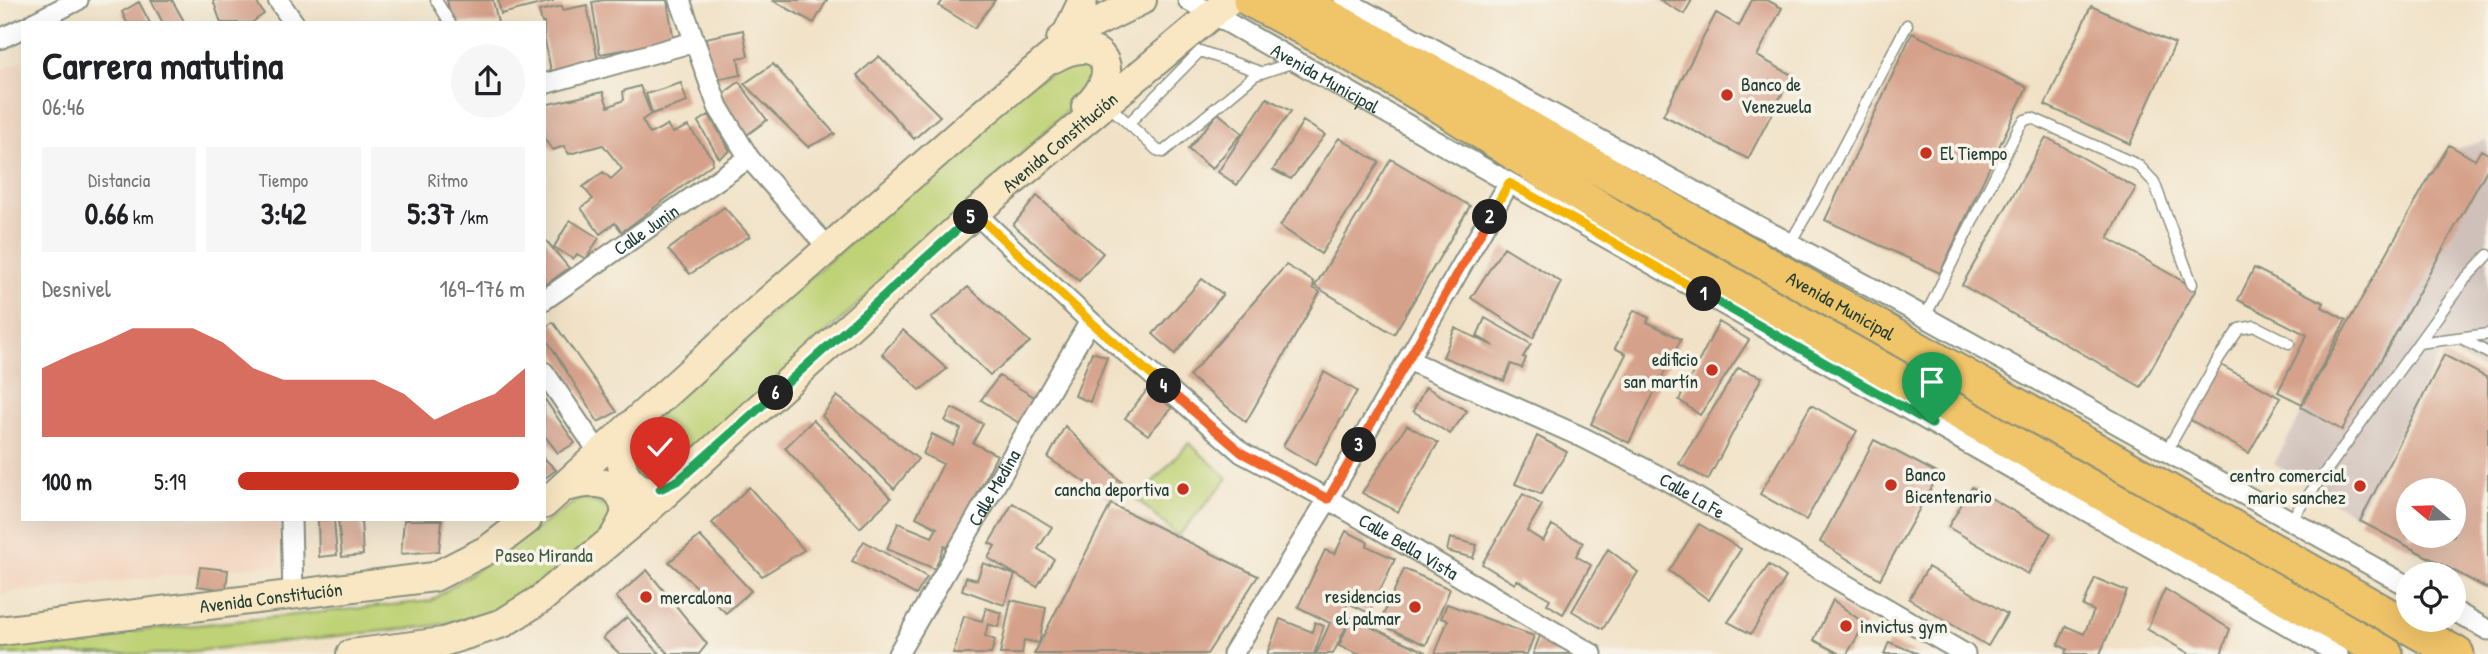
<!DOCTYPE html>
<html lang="es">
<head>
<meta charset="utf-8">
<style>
  body { margin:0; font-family:"Patrick Hand",sans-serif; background:#f6f6f6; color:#202124; height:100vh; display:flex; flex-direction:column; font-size:26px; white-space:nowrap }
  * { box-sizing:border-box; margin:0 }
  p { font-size:23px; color:#757577 }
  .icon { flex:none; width:38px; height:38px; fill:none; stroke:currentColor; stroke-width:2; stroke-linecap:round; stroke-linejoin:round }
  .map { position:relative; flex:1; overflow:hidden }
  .details { position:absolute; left:21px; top:21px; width:525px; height:500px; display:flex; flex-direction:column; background:#fff; border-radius:0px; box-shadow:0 7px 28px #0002 }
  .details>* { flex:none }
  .needle { width:46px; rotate:289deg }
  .controls { position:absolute; left:2396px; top:478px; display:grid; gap:14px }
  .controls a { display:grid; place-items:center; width:70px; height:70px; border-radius:50%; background:#fff; box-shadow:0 7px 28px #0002; font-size:35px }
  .pin { position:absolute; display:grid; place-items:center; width:60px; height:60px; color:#fff; margin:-72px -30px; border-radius:50% 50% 50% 0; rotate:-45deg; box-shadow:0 0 7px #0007 }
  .pin .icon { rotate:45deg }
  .km { position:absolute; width:35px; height:35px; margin:-18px; border-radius:50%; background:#222; color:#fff; font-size:19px; line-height:35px; text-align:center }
  .round { display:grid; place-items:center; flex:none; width:74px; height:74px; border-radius:37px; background:#f6f6f6 }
  .head { display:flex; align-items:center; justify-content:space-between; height:119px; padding:0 21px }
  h1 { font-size:38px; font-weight:800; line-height:52px }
  .figures { display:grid; grid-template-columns:repeat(3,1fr); gap:10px; height:119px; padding:7px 21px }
  .figures div { display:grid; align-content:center; border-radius:0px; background:#f6f6f6; text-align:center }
  .figures b { font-size:30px; font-weight:800 }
  .figures small { font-size:19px; font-weight:400 }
  .figures p { font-size:19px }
  .chart { height:196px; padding:14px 21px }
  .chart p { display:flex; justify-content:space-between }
  .chart svg { width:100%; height:126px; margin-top:7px; fill:#c8321e; opacity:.7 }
  ul { padding:0 21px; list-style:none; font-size:23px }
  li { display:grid; grid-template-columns:112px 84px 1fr; align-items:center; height:52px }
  li i { height:18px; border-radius:9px; background:#c8321e }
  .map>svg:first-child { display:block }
</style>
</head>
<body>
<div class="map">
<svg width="2488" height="654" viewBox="0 0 2488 654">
  <rect width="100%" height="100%" fill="#f7f3e8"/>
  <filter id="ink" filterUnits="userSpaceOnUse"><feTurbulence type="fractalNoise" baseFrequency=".0143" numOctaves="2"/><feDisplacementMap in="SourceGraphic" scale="14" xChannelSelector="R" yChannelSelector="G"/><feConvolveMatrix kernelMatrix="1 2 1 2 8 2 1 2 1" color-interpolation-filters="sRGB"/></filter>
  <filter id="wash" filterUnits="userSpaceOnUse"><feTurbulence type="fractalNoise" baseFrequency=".00686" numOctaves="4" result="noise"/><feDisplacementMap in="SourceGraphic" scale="28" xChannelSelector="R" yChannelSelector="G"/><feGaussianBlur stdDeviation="1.57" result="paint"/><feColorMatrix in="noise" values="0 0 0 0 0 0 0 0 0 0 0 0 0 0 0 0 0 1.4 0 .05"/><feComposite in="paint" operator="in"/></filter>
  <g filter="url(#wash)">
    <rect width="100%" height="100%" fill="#f1e2c7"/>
    <!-- built -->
    <path fill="#f3d4be" d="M23 60V520H280L279 564 0 594V71Z"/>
    <!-- industrial -->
    <path fill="#cfc0ba" d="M2488 140V372L2443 349 2356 516 2274 464 2448 151Z"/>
    <!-- green -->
    <path fill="#bfd276" stroke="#6f8855" stroke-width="2" d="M1084 56 1095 69 1087 91 988 186 669 476 648 482 636 475 631 439 1019 90Z
      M1189 443 1228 478 1178 536 1137 499Z
      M582 497 611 509 612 530 500 612 432 626 167 654H0V645L431 601Z"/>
    <g id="blocks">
      <!-- building -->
      <path fill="#d6a18a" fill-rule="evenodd" d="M151 0H172L185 23H163Z
        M213 0H255L264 14 251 23H221Z
        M447 0H493L498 23H452Z
        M498 0H553V1L501 14Z
        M604 0H667L674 41 600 54 592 2Z
        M772 0H827L814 23Z
        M943 0H995L975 28 939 6Z
        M1660 0H1692L1684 14Z
        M1752 0H1767L1782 8 1757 56 1792 75 1748 159 1663 115 1716 13 1739 26Z
        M139 2 150 23H127L122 12Z
        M587 5 598 61 551 71 544 36V23H542L539 11 562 6 563 10Z
        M2091 6 2175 44 2130 144 2045 105Z
        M743 30 748 56 738 58 741 75 714 80 706 38Z
        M1912 33 2027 87 1940 273 1825 220Z
        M879 56 940 116 914 139 857 75Z
        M773 64 835 134 808 147 744 84Z
        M739 82 767 120 744 137 716 99Z
        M681 83 687 102 652 114 646 94Z
        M640 86 651 114 642 120 650 134 667 125 673 133 688 126 713 159 712 164 622 232 615 223 600 234 581 208 593 199 583 187 603 172 611 179 622 169 603 145 569 154 564 146 553 150 544 139V105L603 92 608 107 624 100 623 91Z
        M1267 98 1291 111 1237 185 1218 172Z
        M1218 113 1242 133 1212 169 1188 149Z
        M709 115 730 151 719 158 698 122Z
        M1303 121 1325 135 1291 179 1273 170Z
        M2046 137 2136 188 2108 238 2196 289 2141 387 1962 285Z
        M1339 138 1379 162 1321 254 1280 226Z
        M2449 145 2475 160 2481 150 2488 154V168L2342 430 2301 407 2431 174H2432Z
        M1391 159 1470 206 1394 334 1315 286Z
        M1037 196 1103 253 1079 281 1013 225Z
        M724 207 750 236 690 274 668 250Z
        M570 220 599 238 586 259 577 254 573 259 554 247Z
        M544 238 569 268 544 286Z
        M1504 247 1561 282 1533 338 1471 298Z
        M1286 265 1314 282 1313 288 1320 292 1246 422 1189 376Z
        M2254 268 2324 303 2322 307 2346 320 2302 404 2278 392 2307 335 2238 300Z
        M1202 279 1223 294 1175 354 1153 334Z
        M968 287 1030 342 990 375 931 318Z
        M1634 310 1649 318 1647 322 1681 339 1629 443 1591 424 1626 354 1615 348Z
        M1485 318 1531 344 1523 357 1526 358 1522 368 1511 364 1504 381 1443 357 1455 328 1494 346 1477 336Z
        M553 322 617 412 598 422 544 335V328Z
        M1719 322 1749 340 1700 415 1679 400Z
        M903 330 947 369 920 390 882 354Z
        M1092 352 1107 357 1090 402 1075 396Z
        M2444 355 2488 378V589L2360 521ZM2408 490H2454V536H2408Z
        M2219 364 2280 398 2249 453 2189 419Z
        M1738 368 1762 377 1708 480 1679 464Z
        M1324 372 1357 391 1315 465 1283 446Z
        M999 376 1036 398 1019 423 981 400Z
        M1426 387 1467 411 1450 434 1413 411Z
        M1148 389 1172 408 1148 435 1125 418Z
        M837 396 918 459 894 489 822 416Z
        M544 398 575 443 558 453 544 435Z
        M1811 405 1857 431 1806 520 1760 494Z
        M952 408 983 424 973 443 997 455 950 549 944 546 935 569 887 549 898 523 932 537 937 528 916 517 943 464 923 454 932 434 953 445 961 429 945 421Z
        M813 420 891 498 860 528 785 448Z
        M1407 425 1438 443 1398 512 1362 493Z
        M1065 426 1125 486 1110 498 1048 458Z
        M1537 436 1567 452 1541 494 1515 484Z
        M1874 440 1939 474 1880 579 1820 542Z
        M544 458 556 470 544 479Z
        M749 487 804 550 762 576 712 523Z
        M1972 487 2051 533 2028 574 1948 527Z
        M1523 494 1542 505 1527 531 1543 541 1552 525 1583 543 1576 556 1591 565 1563 614 1547 604 1550 599 1517 580 1515 584 1482 564Z
        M1013 503 1052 527 1038 549 1054 559 1037 587 988 558 995 546 989 543Z
        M1111 504 1258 576 1207 654H1034Z
        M318 520H334L337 555 319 557Z
        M338 520H361L363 555 342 557Z
        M404 520H442L439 551 401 554Z
        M1699 524 1741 549 1709 600 1669 571Z
        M1346 531 1368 542 1367 546 1395 559 1369 613 1348 603 1340 619 1348 623 1333 654H1316L1330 623 1298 607 1325 550 1335 554Z
        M700 536 751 591 726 613 669 562Z
        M1450 538 1477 545 1473 558 1447 551Z
        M864 541 927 577 916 595 852 561Z
        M1608 549 1638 572 1603 629 1572 611Z
        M983 563 1015 575 1004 605 962 590 966 577 977 580Z
        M1769 565 1786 577 1751 634 1728 622Z
        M200 567 228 570 226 590 197 586Z
        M1928 567 2007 614 1988 646 1909 599Z
        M1404 569 1450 589 1426 645 1379 624Z
        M647 570 707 644 699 654H669L616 597Z
        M2095 578 2127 591 2100 654H2065L2067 649 2058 645 2066 626 2084 634 2094 611 2083 606Z
        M2165 589 2230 629 2221 654H2190L2147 629Z
        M1011 600 1046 608 1039 643 1024 640 1022 654H1000Z
        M1833 600 1865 624 1847 654H1840L1814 640Z
        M1447 604 1534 636 1527 654H1435L1448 620 1441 618Z
        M986 608 1002 613 998 627 988 624 985 636 995 640 991 654H953L964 616 982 621Z
        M627 617 660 654H620L603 638Z
        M1351 618 1426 652 1425 654H1358L1339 646Z
        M1280 619 1312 632 1315 622 1324 626 1314 654H1267Z
        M1541 633 1573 644 1569 654H1533Z
        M1889 642 1919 654H1884Z"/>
    </g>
  </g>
  <g filter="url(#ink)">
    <use href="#blocks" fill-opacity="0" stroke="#88907e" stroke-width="2"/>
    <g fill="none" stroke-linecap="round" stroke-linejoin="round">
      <!-- service casing -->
      <g stroke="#88907e" stroke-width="13">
        <path id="service" d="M436 0 450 23
          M1107 104 1157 150 1163 152 1255 75 1294 62
          M1129 123 1200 51 1260 72
          M1790 243 1815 200 1907 25
          M1925 317 2019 127 2025 120 2032 118 2138 165 2154 182 2192 284
          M2463 339 2488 353
          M2419 343 2488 334
          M2166 452 2219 358 2239 329 2255 326 2289 343
          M2290 521 2464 280 2488 255"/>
      </g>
      <!-- minor casing -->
      <g stroke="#88907e" stroke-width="23">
        <g id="minor">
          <path d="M278 0 294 23"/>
          <path d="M680 0 718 107 749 158 828 248"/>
          <path id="s1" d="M1188 0 2338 654"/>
          <path d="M1344 0 1925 317 2408 586"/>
          <path d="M33 23 78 0"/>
          <path d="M0 39 23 28"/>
          <path d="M544 84 693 42"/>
          <path id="s2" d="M975 213 1090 321 1242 453 1328 499 1592 654"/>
          <path id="s3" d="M544 300 749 158"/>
          <path id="s4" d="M1408 360 1584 438 1661 477 1965 654"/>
          <path d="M544 372 600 454"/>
          <path d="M291 520 293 594"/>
          <path d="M2454 611 2488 630"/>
          <path id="s5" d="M898 654 1090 321"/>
          <path d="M1233 654 1328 499 1509 183"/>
        </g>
      </g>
      <!-- secondary casing -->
      <g stroke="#88907e" stroke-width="32">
        <g id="secondary">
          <path d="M1061 40 1068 32 1083 0"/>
          <path d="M1054 58C1101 31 1126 70 1086 107"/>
          <path d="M630 429C626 437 622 446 621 455 620 476 639 496 660 489 665 488 670 484 675 482"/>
          <path d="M565 487C584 482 615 476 623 501 625 506 626 513 624 518 622 524 617 531 614 537"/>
          <path d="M544 504 766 303 968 126 1085 28 1142 0"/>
          <path id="s6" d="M0 631 434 577 489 549 527 520"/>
          <path id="s7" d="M351 654 443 642 503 623 541 599 639 517 975 213 1229 0"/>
        </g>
      </g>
      <!-- trunk casing -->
      <g stroke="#88907e" stroke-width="37">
        <g id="trunk">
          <path d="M1250 0 1333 44 1442 107 1620 221 2386 654"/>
          <path id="s8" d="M1298 0 1468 92 1619 180 2457 654"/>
        </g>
      </g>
      <!-- service -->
      <use href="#service" stroke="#fff" stroke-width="10"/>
      <!-- minor -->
      <use href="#minor" stroke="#fff" stroke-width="19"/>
      <!-- secondary -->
      <use href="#secondary" stroke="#f9e7c3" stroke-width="28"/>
      <!-- trunk -->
      <use href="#trunk" stroke="#f0c469" stroke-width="33"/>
    </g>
  </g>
  <g fill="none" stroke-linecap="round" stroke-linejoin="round" filter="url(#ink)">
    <!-- split-1 casing -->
    <g stroke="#fff" stroke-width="14">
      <path id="split-1" d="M1704 294 1932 424"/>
    </g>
    <!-- split-2 casing -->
    <g stroke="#fff" stroke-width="14">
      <path id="split-2" d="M1490 217 1509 183 1704 294"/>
    </g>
    <!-- split-3 casing -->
    <g stroke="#fff" stroke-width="14">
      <path id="split-3" d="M1359 445 1490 217"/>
    </g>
    <!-- split-4 casing -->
    <g stroke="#fff" stroke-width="14">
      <path id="split-4" d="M1164 386 1242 453 1328 499 1359 445"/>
    </g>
    <!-- split-5 casing -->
    <g stroke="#fff" stroke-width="14">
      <path id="split-5" d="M971 217 975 213 1090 321 1164 386"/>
    </g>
    <!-- split-6 casing -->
    <g stroke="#fff" stroke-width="14">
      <path id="split-6" d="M776 393 971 217"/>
    </g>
    <!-- split-7 casing -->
    <g stroke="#fff" stroke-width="14">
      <path id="split-7" d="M660 489 679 480 776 393"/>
    </g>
    <!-- split-1 -->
    <use href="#split-1" stroke="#22a559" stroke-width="9"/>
    <!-- split-2 -->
    <use href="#split-2" stroke="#f5b400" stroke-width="9"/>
    <!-- split-3 -->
    <use href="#split-3" stroke="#f0652b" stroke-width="9"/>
    <!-- split-4 -->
    <use href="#split-4" stroke="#f0652b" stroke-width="9"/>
    <!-- split-5 -->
    <use href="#split-5" stroke="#f5b400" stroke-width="9"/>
    <!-- split-6 -->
    <use href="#split-6" stroke="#22a559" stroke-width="9"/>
    <!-- split-7 -->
    <use href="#split-7" stroke="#22a559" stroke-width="9"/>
  </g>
  <!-- markers -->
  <g fill="#c8321e" stroke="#f7f3e8" stroke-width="2.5">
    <circle cx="1727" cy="95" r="7"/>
    <circle cx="1926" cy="153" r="7"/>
    <circle cx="1712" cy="370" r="7"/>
    <circle cx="1891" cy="485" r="7"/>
    <circle cx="2360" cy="486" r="7"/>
    <circle cx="1183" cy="489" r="7"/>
    <circle cx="646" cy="597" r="7"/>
    <circle cx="1415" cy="607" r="7"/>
    <circle cx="1846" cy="626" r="7"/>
  </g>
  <g text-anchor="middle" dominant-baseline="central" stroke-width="7" stroke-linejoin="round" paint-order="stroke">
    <!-- street labels -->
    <g font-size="19" fill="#1f3d34" stroke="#f7f3e8">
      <text stroke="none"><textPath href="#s1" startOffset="158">Avenida Municipal</textPath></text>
      <text stroke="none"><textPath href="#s7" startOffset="892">Avenida Constitución</textPath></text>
      <text stroke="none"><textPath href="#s3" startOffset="124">Calle Junin</textPath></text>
      <text stroke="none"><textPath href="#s8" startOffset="623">Avenida Municipal</textPath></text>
      <text stroke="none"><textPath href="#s5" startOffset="192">Calle Medina</textPath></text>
      <text stroke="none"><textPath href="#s4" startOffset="315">Calle La Fe</textPath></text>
      <text stroke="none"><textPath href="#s2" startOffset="550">Calle Bella Vista</textPath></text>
      <text stroke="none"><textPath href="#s6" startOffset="273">Avenida Constitución</textPath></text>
    </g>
    <!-- poi labels -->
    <g font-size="19" fill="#1f3d34" stroke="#f7f3e8" text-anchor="start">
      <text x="1741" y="84">Banco de<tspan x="1741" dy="22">Venezuela</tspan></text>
      <text x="1940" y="153">El Tiempo</text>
      <text x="1698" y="359" text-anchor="end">edificio<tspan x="1698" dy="22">san martín</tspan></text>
      <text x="1905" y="474">Banco<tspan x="1905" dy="22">Bicentenario</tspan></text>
      <text x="2346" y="475" text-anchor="end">centro comercial<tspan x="2346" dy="22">mario sanchez</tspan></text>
      <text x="1169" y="489" text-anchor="end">cancha deportiva</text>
      <text x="1401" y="596" text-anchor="end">residencias<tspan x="1401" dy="22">el palmar</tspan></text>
      <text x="660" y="597">mercalona</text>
      <text x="1860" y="626">invictus gym</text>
    </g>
    <!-- park labels -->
    <g font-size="19" fill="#3f5b41" stroke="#f7f3e8">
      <text x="544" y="555">Paseo Miranda</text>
    </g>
  </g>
</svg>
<div class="controls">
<a><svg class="needle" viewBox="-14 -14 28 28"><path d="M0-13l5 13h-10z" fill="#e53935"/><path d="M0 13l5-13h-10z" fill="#757577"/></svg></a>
<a><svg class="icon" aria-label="locate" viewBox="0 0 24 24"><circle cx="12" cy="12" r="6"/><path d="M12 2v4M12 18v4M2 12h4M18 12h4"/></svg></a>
</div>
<div class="pin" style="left:1932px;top:424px;background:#1e9e55"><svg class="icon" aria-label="arrive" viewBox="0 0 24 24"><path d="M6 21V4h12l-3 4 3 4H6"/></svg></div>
<div class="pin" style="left:660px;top:489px;background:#d93025"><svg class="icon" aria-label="check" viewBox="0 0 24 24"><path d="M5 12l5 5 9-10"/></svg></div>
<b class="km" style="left:1704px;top:294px">1</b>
<b class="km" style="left:1490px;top:217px">2</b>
<b class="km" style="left:1359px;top:445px">3</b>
<b class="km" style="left:1164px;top:386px">4</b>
<b class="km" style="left:971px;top:217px">5</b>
<b class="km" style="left:776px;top:393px">6</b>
<section class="details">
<div class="head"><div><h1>Carrera matutina</h1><p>06:46</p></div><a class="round"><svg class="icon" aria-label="share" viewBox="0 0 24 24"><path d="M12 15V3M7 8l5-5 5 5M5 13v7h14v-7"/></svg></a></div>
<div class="figures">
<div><p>Distancia</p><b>0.66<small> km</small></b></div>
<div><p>Tiempo</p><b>3:42</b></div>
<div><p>Ritmo</p><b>5:37<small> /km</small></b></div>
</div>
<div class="chart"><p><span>Desnivel</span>169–176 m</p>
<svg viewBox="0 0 160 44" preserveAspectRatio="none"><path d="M0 44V20L10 15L20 11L30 6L40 6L50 6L60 11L70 20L80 24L90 24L100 24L110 24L120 29L130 38L140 33L150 29L160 20V44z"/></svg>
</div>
<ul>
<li><b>100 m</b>5:19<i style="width:98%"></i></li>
</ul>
</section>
</div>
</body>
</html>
